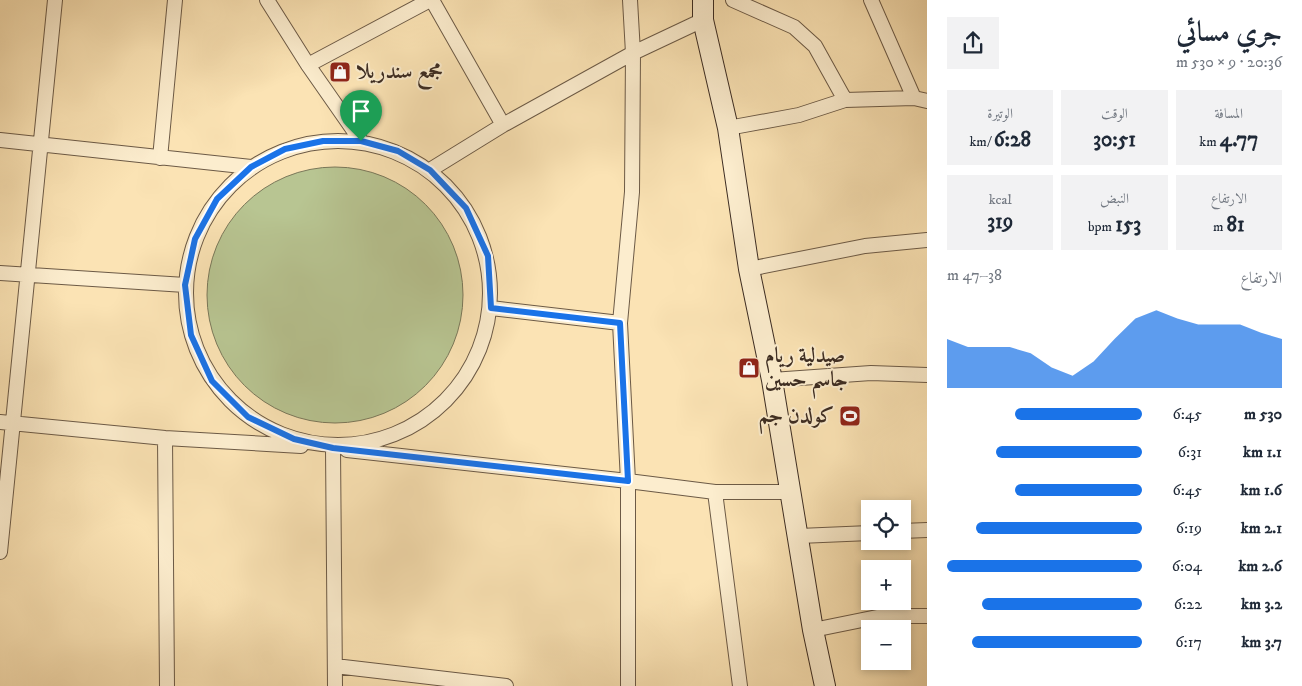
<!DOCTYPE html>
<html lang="ar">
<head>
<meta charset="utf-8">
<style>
  body { margin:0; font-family:"IM FELL DW Pica",Amiri,serif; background:#f2f2f3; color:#1f2937; direction:rtl; height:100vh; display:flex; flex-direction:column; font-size:19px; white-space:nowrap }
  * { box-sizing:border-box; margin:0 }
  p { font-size:16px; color:#747a83 }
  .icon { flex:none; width:28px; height:28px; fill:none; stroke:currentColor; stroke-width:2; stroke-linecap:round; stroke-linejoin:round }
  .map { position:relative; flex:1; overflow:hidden; direction:ltr }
  .details { display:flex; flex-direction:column; background:#fff; width:375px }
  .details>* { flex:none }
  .buttons { position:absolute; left:861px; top:500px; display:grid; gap:10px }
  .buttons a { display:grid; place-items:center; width:50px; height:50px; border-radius:0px; background:#fff; box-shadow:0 2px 8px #0003; font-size:25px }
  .pin { position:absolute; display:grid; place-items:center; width:42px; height:42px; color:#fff; margin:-51px -21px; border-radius:50% 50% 50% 0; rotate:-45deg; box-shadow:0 0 5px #0007 }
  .pin .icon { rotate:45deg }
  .round { display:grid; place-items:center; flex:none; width:52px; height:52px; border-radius:0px; background:#f2f2f3 }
  .overview { display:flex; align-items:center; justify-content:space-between; height:85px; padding:0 20px }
  h1 { font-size:28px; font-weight:800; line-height:38px }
  .metrics { display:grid; grid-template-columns:repeat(3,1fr); gap:8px; height:85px; padding:5px 20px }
  .metrics div { display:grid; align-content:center; border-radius:0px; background:#f2f2f3; text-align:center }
  .metrics b { font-size:21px; font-weight:800 }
  .metrics small { font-size:14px; font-weight:400 }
  .metrics p { font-size:14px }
  .chart { height:140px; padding:10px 20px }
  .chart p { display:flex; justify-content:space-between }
  .chart svg { width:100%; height:90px; margin-top:5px; fill:#1a73e8; opacity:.7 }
  ul { padding:0 20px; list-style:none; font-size:16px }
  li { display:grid; grid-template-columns:80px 60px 1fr; align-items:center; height:38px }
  li i { height:12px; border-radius:6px; background:#1a73e8 }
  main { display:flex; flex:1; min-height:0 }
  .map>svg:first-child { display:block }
</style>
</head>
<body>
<main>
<section class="details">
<div class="overview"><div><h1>جري مسائي</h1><p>20:36 · 9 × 530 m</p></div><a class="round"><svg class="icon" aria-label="share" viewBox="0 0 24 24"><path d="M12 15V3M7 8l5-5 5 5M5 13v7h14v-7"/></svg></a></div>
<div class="metrics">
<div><p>المسافة</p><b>4.77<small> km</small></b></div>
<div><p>الوقت</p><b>30:51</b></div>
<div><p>الوتيرة</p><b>6:28<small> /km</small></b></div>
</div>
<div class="metrics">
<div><p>الارتفاع</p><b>81<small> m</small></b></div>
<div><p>النبض</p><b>153<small> bpm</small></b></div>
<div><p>kcal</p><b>319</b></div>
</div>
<div class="chart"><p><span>الارتفاع</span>38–47 m</p>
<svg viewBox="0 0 160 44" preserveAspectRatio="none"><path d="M0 44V20L10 24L20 24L30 24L40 27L50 34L60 38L70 31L80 20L90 10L100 6L110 10L120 13L130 13L140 13L150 17L160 20V44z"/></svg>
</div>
<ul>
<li><b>530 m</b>6:45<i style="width:65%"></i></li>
<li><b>1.1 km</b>6:31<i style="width:75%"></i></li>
<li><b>1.6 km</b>6:45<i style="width:65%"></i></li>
<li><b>2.1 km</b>6:19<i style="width:85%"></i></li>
<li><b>2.6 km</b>6:04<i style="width:100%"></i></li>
<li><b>3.2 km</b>6:22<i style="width:82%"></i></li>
<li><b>3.7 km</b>6:17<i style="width:87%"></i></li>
</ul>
</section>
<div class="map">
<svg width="927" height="686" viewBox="0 0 927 686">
  <rect width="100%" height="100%" fill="#fbe3b4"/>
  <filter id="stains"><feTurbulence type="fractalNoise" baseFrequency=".004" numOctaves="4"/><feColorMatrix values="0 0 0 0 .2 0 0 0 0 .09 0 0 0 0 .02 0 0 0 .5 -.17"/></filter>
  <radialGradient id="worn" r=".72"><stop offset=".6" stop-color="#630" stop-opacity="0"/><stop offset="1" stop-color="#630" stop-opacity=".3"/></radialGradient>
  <!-- green -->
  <path fill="#b8c592" stroke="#7a785a" d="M207 295a128 128 0 1 1 256 0a128 128 0 1 1-256 0Z"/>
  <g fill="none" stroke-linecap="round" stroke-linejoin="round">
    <!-- street casing -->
    <g stroke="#6c5a46" stroke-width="16">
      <path id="street" d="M267 0 308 65 361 141
        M432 0 503 125
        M733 0 794 27 815 46 845 100
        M871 0 914 98
        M308 65 430 0
        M728 128 799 115 845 100 914 98 927 101
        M0 140 251 167
        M186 293a152 152 0 1 1 304 0a152 152 0 1 1-304 0Z
        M160 158 175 0
        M430 170 503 125 633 53 703 20
        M749 269 865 246 927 240
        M0 273 185 285
        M491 308 620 323
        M772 380 871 373 927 375
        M0 422 165 438 301 446
        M165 438 167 686
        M333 448 335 686
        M347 450 628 481 715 492H792
        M715 492 740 686
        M902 531 927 530
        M799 536 870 533
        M0 552 55 0
        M813 630 882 616H927
        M335 666 506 686
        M628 686V481L620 323 632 192 633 53 630 0"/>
    </g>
    <!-- secondary casing -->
    <g stroke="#3c2c22" stroke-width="22">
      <path id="secondary" d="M703 0V20L728 128 749 269 772 380 813 630 825 686"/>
    </g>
    <!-- street -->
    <use href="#street" stroke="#fcedce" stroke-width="14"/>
    <!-- secondary -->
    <use href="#secondary" stroke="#fcedce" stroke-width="20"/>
  </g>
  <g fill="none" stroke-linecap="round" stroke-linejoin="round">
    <!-- route casing -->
    <g stroke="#fff" stroke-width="10">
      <path id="route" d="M323 141H361L398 151 430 170 466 208 488 256 491 308 620 323 628 481 333 448 294 439 248 417 212 381 191 335 185 285 195 239 217 199 251 167 285 149Z"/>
    </g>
    <!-- route -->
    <use href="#route" stroke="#1a73e8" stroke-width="6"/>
  </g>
  <!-- icons -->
  <defs>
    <g id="shop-square" transform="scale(1.125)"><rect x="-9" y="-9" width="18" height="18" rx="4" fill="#8f2418" stroke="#fcedce"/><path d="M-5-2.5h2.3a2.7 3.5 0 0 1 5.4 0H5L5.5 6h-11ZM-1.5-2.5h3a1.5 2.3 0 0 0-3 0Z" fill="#fff"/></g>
    <g id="stadium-square" transform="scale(1.125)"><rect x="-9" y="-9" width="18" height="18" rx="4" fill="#8f2418" stroke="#fcedce"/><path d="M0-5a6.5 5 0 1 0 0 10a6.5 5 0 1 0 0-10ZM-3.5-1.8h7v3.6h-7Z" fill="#fff"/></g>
  </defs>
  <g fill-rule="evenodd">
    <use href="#shop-square" x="340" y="72"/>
    <use href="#shop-square" x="749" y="368"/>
    <use href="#stadium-square" x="850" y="416"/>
  </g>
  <g text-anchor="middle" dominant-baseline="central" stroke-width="4" stroke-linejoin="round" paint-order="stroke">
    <!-- poi labels -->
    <g font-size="21" font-weight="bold" fill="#3c2c22" stroke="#fcedce" text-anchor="start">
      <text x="356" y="72">مجمع سندريلا</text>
      <text x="765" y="356">صيدلية ريام<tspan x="765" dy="24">جاسم حسين</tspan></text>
      <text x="834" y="416" text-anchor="end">كولدن جم</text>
    </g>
  </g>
  <rect width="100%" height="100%" filter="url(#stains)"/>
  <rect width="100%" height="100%" fill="url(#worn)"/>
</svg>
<div class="buttons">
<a><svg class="icon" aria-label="locate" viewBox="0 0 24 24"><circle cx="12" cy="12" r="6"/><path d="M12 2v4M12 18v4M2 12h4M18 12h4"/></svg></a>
<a>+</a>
<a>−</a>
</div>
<div class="pin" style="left:361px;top:141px;background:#1e9e55"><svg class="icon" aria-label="arrive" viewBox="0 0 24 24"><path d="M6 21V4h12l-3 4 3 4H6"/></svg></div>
</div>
</main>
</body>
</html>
